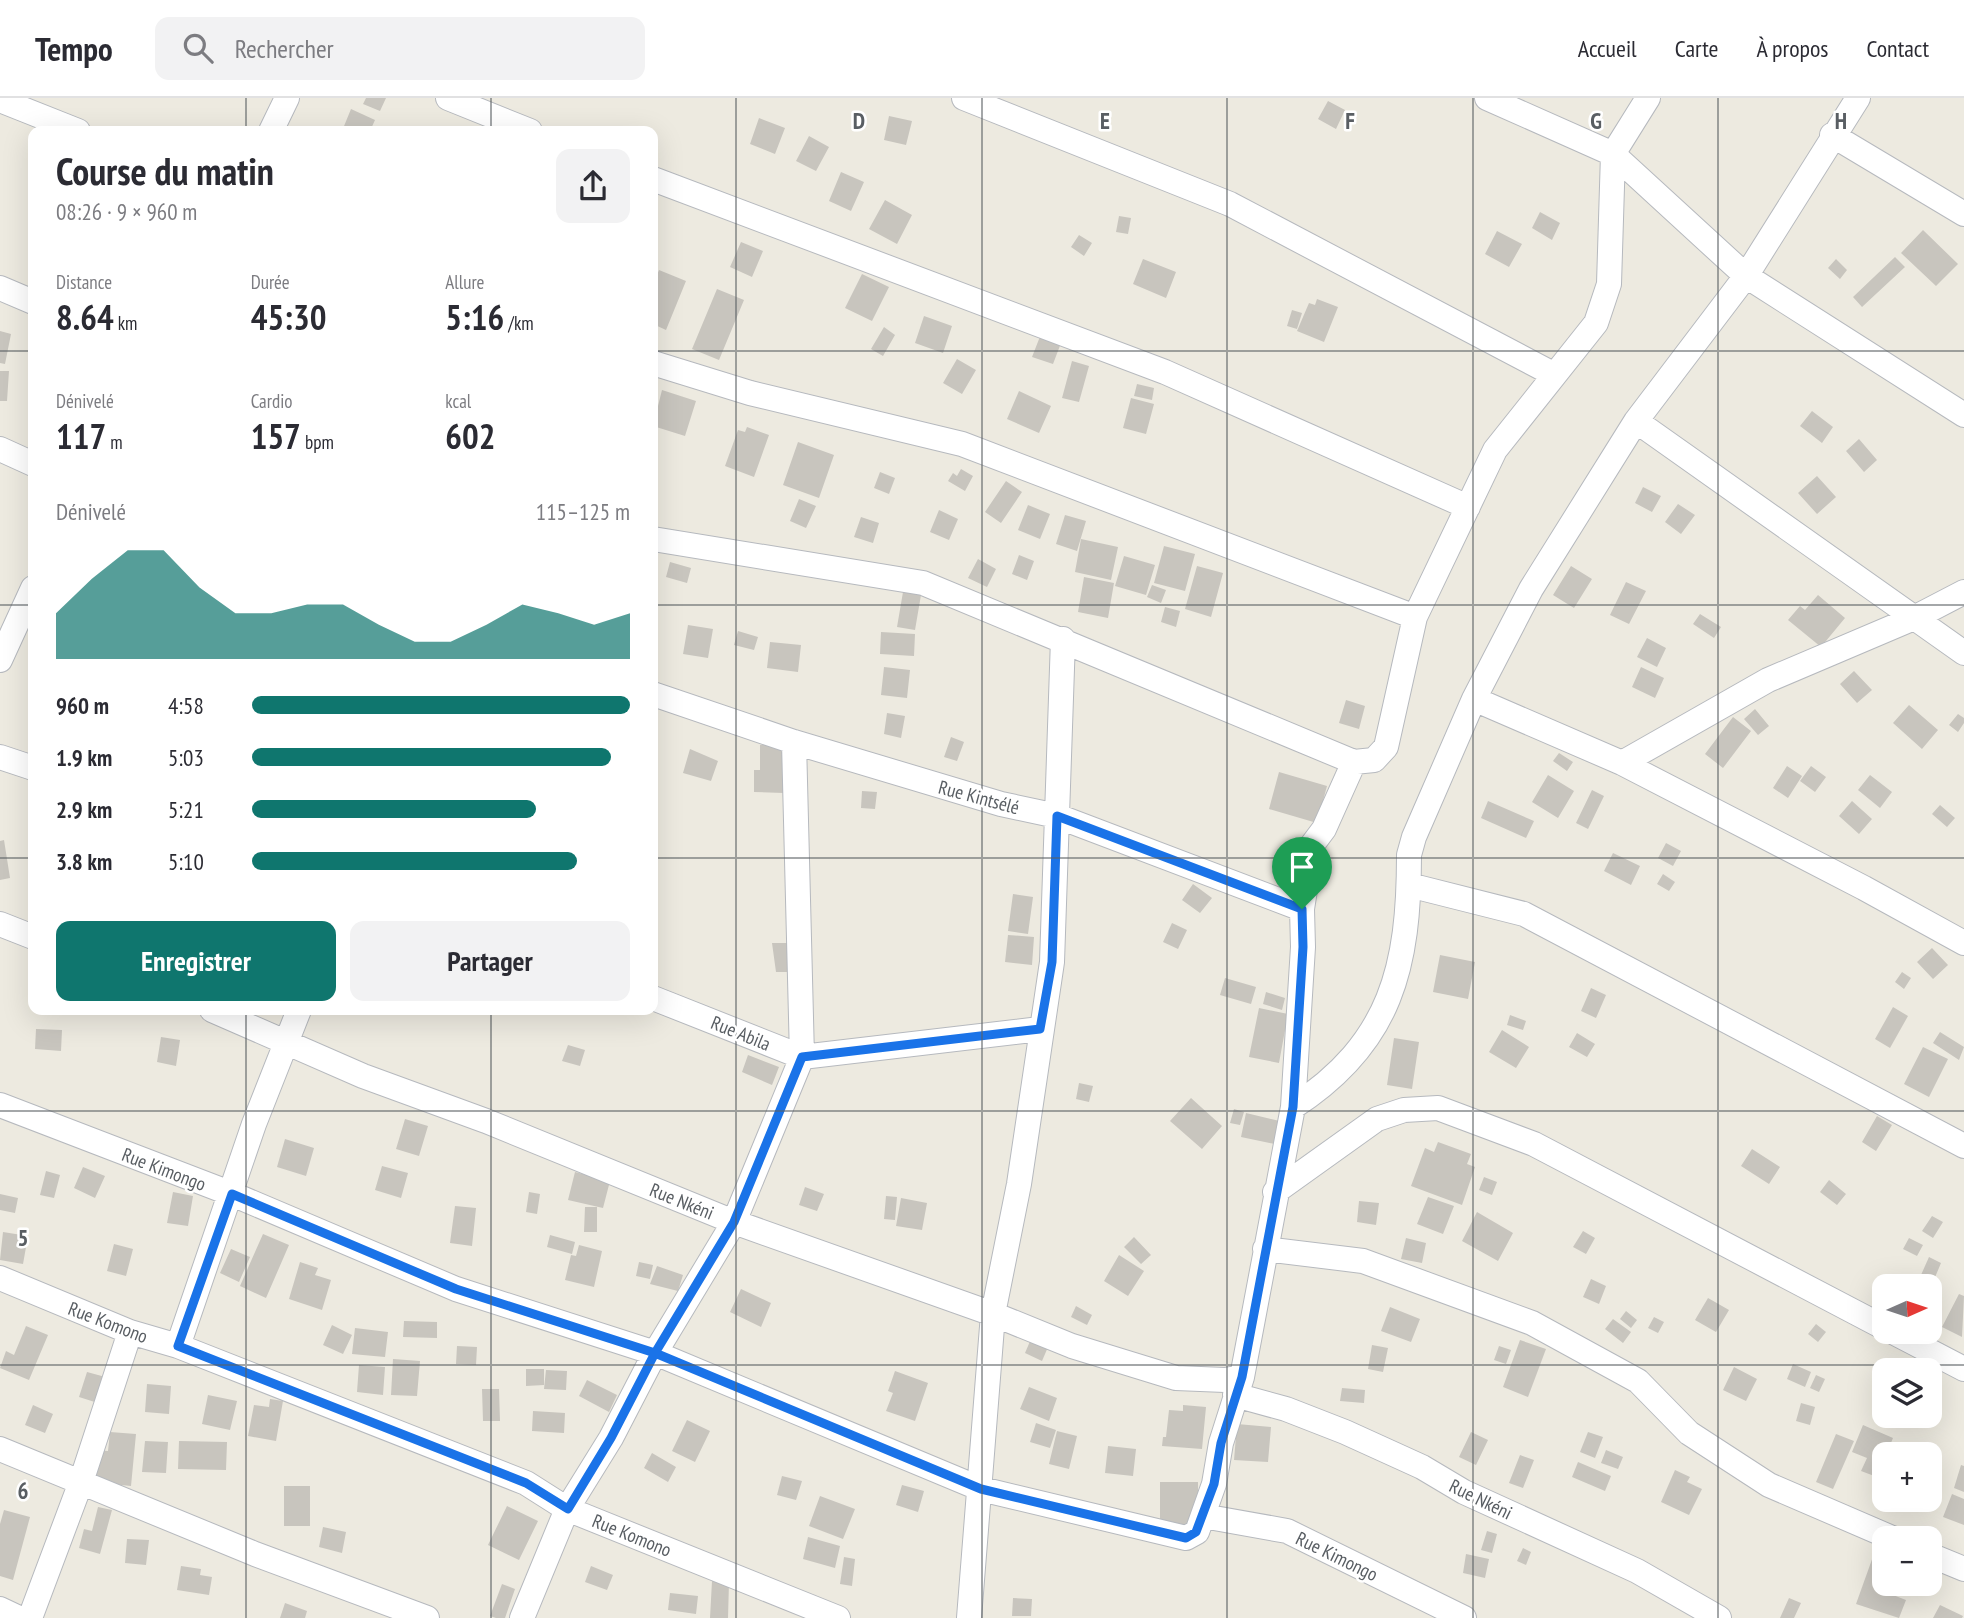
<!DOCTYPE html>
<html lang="fr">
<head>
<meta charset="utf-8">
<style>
  body { margin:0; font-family:"PT Sans Narrow",sans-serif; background:#f2f2f3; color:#2b2b33; height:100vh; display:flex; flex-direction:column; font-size:26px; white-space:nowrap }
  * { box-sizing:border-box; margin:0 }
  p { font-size:23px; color:#7c7c81 }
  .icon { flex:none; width:38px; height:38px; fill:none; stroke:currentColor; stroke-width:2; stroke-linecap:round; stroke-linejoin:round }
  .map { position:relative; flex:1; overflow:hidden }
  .details { position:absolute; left:28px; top:28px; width:630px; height:889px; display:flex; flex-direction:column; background:#fff; border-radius:14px; box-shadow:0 7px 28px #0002 }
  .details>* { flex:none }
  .needle { width:46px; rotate:87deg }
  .buttons { position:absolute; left:1872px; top:1176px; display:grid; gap:14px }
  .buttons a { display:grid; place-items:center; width:70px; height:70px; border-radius:14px; background:#fff; box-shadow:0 7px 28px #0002; font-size:35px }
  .pin { position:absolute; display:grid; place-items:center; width:60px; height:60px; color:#fff; margin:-72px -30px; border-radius:50% 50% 50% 0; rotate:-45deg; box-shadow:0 0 7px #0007 }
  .pin .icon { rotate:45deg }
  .round { display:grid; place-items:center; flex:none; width:74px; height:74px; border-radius:14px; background:#f2f2f3 }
  .overview { display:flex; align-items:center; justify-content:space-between; height:119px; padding:0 28px }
  h1 { font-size:38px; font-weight:800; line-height:52px }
  .metrics { display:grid; grid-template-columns:repeat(3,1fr); gap:10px; height:119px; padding:7px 28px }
  .metrics div { display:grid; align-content:center }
  .metrics b { font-size:35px; font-weight:800 }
  .metrics small { font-size:19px; font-weight:400 }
  .metrics p { font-size:19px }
  .chart { height:196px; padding:14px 28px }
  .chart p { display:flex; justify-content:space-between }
  .chart svg { width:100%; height:126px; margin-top:7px; fill:#0f766e; opacity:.7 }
  .action { display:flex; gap:14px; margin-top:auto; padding:14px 28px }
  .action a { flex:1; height:80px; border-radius:14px; background:#0f766e; color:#fff; font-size:28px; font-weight:800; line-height:80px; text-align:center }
  .action a+a { background:#f2f2f3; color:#2b2b33 }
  ul { padding:0 28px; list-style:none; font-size:23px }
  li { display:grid; grid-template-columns:112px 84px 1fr; align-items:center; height:52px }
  li i { height:18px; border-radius:9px; background:#0f766e }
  header { display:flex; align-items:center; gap:42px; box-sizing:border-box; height:98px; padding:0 35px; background:#fff; border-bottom:2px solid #e1e1e2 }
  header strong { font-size:33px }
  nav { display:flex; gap:38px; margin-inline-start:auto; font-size:24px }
  .search { width:490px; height:63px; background:#f2f2f3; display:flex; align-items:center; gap:18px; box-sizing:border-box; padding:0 24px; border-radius:14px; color:#7c7c81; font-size:26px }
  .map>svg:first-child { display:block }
</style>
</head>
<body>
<header>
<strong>Tempo</strong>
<div class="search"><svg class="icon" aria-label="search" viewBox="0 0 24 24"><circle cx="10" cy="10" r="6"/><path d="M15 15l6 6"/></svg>Rechercher</div>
<nav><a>Accueil</a><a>Carte</a><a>À propos</a><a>Contact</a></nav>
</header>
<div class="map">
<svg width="1964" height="1520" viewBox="0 0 1964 1520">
  <rect width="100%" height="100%" fill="#edeae0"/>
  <!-- building -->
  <path fill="#c8c5be" d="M366 0H386L380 13 363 6Z
    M1328 3 1345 12 1336 31 1318 21Z
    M351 11 375 22 370 33H342Z
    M889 18 912 23 906 47 884 42Z
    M759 20 785 30 775 56 750 46Z
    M809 38 829 49 816 73 796 63Z
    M841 74 864 84 851 113 829 103Z
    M885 102 912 117 897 146 869 131Z
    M1540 114 1560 125 1552 142 1532 130Z
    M1119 118 1131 120 1128 136 1116 134Z
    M1923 132 1958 166 1936 188 1901 155Z
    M1497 133 1522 146 1509 169 1485 156Z
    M1079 137 1092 145 1084 158 1071 149Z
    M741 144 763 153 752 179 730 169Z
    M1895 159 1905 169 1862 209 1853 199Z
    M1143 161 1176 174 1166 200 1133 186Z
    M1836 161 1847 172 1840 181 1828 170Z
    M659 172 686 183 666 232 653 226V187Z
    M862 176 889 189 872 223 845 210Z
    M717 191 744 202 719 262 692 251Z
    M1317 201 1338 209 1324 244 1297 233 1309 205 1315 207Z
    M1292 212 1302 215 1297 231 1287 228Z
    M924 218 952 228 943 255 915 245Z
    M884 229 895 237 883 258 871 251Z
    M0 233 11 236 5 266 0 265Z
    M1041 236 1061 245 1053 266 1032 259Z
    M957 261 976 272 962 296 943 285Z
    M1072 263 1089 268 1079 304 1062 300Z
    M0 273H9L7 303H0Z
    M1137 286 1154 290 1152 302 1134 298Z
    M662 292 696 303 685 338 653 328Z
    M1019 293 1051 308 1039 335 1007 321Z
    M1131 300 1154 306 1146 336 1123 330Z
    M1812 313 1833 329 1822 345 1800 328Z
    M747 329 769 337 754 379 725 368 738 332 745 334Z
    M1859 341 1877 362 1864 374 1846 353Z
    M798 344 834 357 819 400 783 387Z
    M961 371 973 378 965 393 948 383 953 375 957 378Z
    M880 374 895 380 889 396 874 390Z
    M1817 378 1836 399 1817 416 1798 395Z
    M1006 383 1022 394 1001 425 985 414Z
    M1643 389 1661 398 1652 414 1635 405Z
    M799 401 816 408 806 430 790 423Z
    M1678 406 1695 417 1681 436 1665 424Z
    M1028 407 1050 416 1040 441 1018 432Z
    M939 412 958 421 949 442 930 434Z
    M1065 417 1086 423 1077 453 1056 446Z
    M861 419 879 425 873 445 854 439Z
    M1081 441 1118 449 1111 482 1075 474Z
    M1164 448 1195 456 1185 493 1154 485Z
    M1019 457 1034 463 1027 482 1012 476Z
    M1124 458 1155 467 1146 497 1115 488Z
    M978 461 996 471 987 489 968 480Z
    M670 464 691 470 687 485 666 479Z
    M1197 468 1223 475 1211 519 1185 511Z
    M1571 468 1592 481 1574 510 1553 497Z
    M1084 479 1114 485 1108 520 1078 514Z
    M1626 484 1646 493 1629 526 1610 517Z
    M1152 487 1166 492 1161 505 1147 499Z
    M903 494 921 497 915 532 897 529Z
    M1818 497 1845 520 1821 549 1788 522 1800 508 1805 512Z
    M1165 509 1180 513 1176 529 1161 524Z
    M1700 516 1721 529 1714 540 1693 526Z
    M688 527 713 531 708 560 683 556Z
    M738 533 758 539 754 552 734 547Z
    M881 534 915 536 914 558 880 556Z
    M1647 540 1666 550 1657 569 1637 559Z
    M770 544 801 547 798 574 767 570Z
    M884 569 910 572 907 600 881 597Z
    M1641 569 1664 580 1655 600 1632 589Z
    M1854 573 1872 592 1857 605 1840 586Z
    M1346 602 1365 608 1359 631 1339 625Z
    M1909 607 1938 632 1922 651 1893 625Z
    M1755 611 1769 628 1758 637 1744 621Z
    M887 615 905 618 901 640 884 636Z
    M1958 616 1964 620V625L1958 634 1949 627Z
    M1733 619 1751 633 1723 670 1705 656Z
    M951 639 964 644 957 663 944 659Z
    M760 647H785L784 695 754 694V672H760Z
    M690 651 718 663 711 683 683 675Z
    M1559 655 1573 664 1567 673 1553 663Z
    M1787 668 1802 678 1788 700 1773 690Z
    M1811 668 1826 679 1815 694 1800 683Z
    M1279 674 1327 688 1317 725 1269 711Z
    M1548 677 1574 693 1558 720 1532 704Z
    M1870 677 1892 694 1880 710 1858 692Z
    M1592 692 1604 698 1588 731 1576 725Z
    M862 693 877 694 875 711 861 710Z
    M1488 703 1534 723 1526 740 1481 720Z
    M1852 703 1872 721 1859 736 1839 718Z
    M1940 707 1955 720 1947 729 1932 716Z
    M4 742 10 780 0 782V743Z
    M1666 745 1681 753 1673 768 1658 760Z
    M1613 755 1640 768 1631 787 1604 773Z
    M1278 758 1300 766 1294 783 1272 774Z
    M1663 776 1675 784 1669 793 1657 786Z
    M1193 786 1212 800 1200 815 1182 802Z
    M1013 796 1033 799 1028 836 1008 833Z
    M1172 825 1187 832 1178 851 1163 844Z
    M1008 837 1034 839 1032 867 1005 864Z
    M772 845H791V874H776Z
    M1932 850 1948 867 1933 881 1917 864Z
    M1440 857 1475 864 1468 901 1433 894Z
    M1902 874 1911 880 1904 891 1895 884Z
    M1225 880 1256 889 1251 906 1220 897Z
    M1591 890 1606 897 1596 920 1581 913Z
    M1266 894 1285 900 1282 912 1263 906Z
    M1893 909 1908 918 1890 950 1875 941Z
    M1259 910 1288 916 1279 965 1249 959Z
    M1510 917 1526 923 1523 932 1507 927Z
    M36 931 62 932 61 953 35 951Z
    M1502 932 1529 949 1516 970 1489 954Z
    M1940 934 1964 949 1959 962 1933 945Z
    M1577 935 1595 946 1587 959 1569 949Z
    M161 939 180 942 176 968 157 964Z
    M1394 940 1419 944 1412 991 1387 987Z
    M568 947 585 952 580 968 562 963Z
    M1923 949 1948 961 1929 999 1904 986Z
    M748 957 779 969 772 987 742 974Z
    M1079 985 1093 988 1089 1004 1076 1001Z
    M1191 1000 1222 1028 1202 1051 1170 1023Z
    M1234 1011 1244 1014 1240 1027 1230 1025Z
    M1246 1015 1284 1024 1279 1047 1241 1039Z
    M1877 1018 1892 1027 1876 1053 1862 1044Z
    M405 1021 428 1028 419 1058 396 1051Z
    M285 1041 314 1050 306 1078 277 1069Z
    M1438 1044 1471 1056 1467 1066 1475 1069 1462 1107 1411 1088 1425 1050 1434 1054Z
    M1752 1051 1780 1069 1769 1086 1741 1068Z
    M382 1068 408 1075 401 1100 375 1092Z
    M83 1069 105 1078 95 1100 74 1090Z
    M46 1073 60 1077 54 1100 40 1097Z
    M575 1074 610 1083 603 1110 568 1102Z
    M1484 1079 1497 1084 1492 1097 1479 1092Z
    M1829 1082 1846 1096 1837 1107 1820 1094Z
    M805 1089 824 1096 817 1113 799 1107Z
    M173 1094 193 1098 188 1128 167 1125Z
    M529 1094 540 1096 537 1116 526 1114Z
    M0 1096 18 1100 15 1115 0 1112Z
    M886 1098 897 1099 895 1122 884 1121Z
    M1428 1099 1454 1108 1443 1136 1417 1126Z
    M901 1100 927 1105 922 1132 896 1128Z
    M1359 1103 1379 1105 1376 1127 1357 1124Z
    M455 1108 476 1110 472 1148 450 1145Z
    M585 1109H597V1134H584Z
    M1477 1114 1513 1135 1498 1163 1462 1143Z
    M1932 1118 1943 1124 1933 1140 1922 1133Z
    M1583 1133 1595 1140 1586 1156 1573 1149Z
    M3 1134 28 1138 23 1166 0 1162Z
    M263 1136 289 1147 266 1200 240 1188Z
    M550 1137 575 1144 572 1156 547 1149Z
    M1134 1139 1151 1157 1141 1166 1124 1149Z
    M1406 1140 1426 1145 1422 1165 1401 1161Z
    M1909 1140 1923 1147 1917 1158 1903 1151Z
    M114 1146 133 1151 126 1178 107 1173Z
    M579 1147 602 1153 594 1189 565 1182 571 1157 576 1158Z
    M231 1151 250 1159 239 1184 220 1175Z
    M1119 1157 1144 1173 1128 1198 1104 1183Z
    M1929 1159 1941 1165 1933 1184 1921 1177Z
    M300 1164 318 1170 315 1177 331 1182 322 1212 289 1201Z
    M639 1164 653 1167 650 1181 636 1178Z
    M657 1168 683 1177 678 1193 650 1186Z
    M1591 1181 1606 1188 1599 1206 1583 1199Z
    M741 1191 771 1205 761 1229 730 1214Z
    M1959 1196 1964 1198 1962 1239 1942 1229Z
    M1708 1200 1729 1212 1716 1234 1695 1222Z
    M1076 1208 1092 1217 1087 1227 1071 1219Z
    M1390 1209 1420 1221 1411 1244 1381 1233Z
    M1626 1213 1637 1222 1631 1230 1620 1221Z
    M1654 1219 1664 1224 1658 1235 1648 1230Z
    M1613 1221 1631 1234 1623 1245 1605 1231Z
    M404 1223 437 1224V1240L403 1239Z
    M1816 1226 1826 1234 1818 1244 1808 1236Z
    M332 1227 352 1237 343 1256 323 1247Z
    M26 1228 48 1237 29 1282 0 1270 6 1253 14 1257Z
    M355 1230 388 1234 385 1259 352 1256Z
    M1031 1241 1048 1249 1042 1263 1025 1255Z
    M1520 1242 1546 1251 1528 1299 1503 1289Z
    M1372 1247 1388 1250 1383 1274 1368 1271Z
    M457 1248 477 1249 476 1267 456 1266Z
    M1499 1248 1511 1252 1506 1266 1494 1262Z
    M393 1261 420 1263 417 1298 391 1297Z
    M1793 1266 1811 1274 1805 1289 1787 1281Z
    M359 1267 385 1269 383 1297 357 1294Z
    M1734 1269 1757 1281 1746 1303 1723 1292Z
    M526 1271H544V1287L526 1288Z
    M546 1272 567 1273 566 1292 544 1291Z
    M895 1273 928 1285 915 1323 886 1313 893 1295 888 1293Z
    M87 1274 109 1280 101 1306 79 1299Z
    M1816 1277 1825 1281 1819 1294 1810 1290Z
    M587 1282 617 1297 609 1314 579 1298Z
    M147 1286 171 1288 169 1316 145 1314Z
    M1029 1289 1057 1300 1049 1323 1020 1311Z
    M1342 1290 1365 1292 1364 1305 1340 1303Z
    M482 1291H499L500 1323H483Z
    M208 1297 237 1303 230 1332 202 1326Z
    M270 1301 283 1303 276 1343 248 1338 254 1307 269 1309Z
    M1801 1305 1815 1309 1810 1327 1796 1323Z
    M33 1307 53 1316 45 1335 25 1327Z
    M1183 1307 1206 1309 1202 1351 1162 1348 1163 1339H1166L1169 1312 1183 1313Z
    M533 1313 565 1315 564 1335 532 1333Z
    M687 1322 710 1333 695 1364 672 1353Z
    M1036 1325 1056 1332 1050 1350 1030 1344Z
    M1237 1326 1271 1329 1268 1364 1234 1362Z
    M1863 1327 1893 1340 1877 1379 1861 1373 1867 1360 1852 1354Z
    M1057 1333 1077 1338 1069 1371 1049 1366Z
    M110 1334 136 1336 131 1388 92 1384 95 1352 108 1353Z
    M1471 1334 1488 1342 1476 1367 1459 1359Z
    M1588 1334 1603 1339 1595 1360 1580 1354Z
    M1836 1336 1854 1343 1833 1391 1816 1384Z
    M145 1343 168 1344 166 1375 142 1374Z
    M179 1343 227 1344 226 1372 178 1371Z
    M1108 1348 1136 1351 1133 1378 1105 1375Z
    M1606 1352 1623 1359 1618 1371 1601 1365Z
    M652 1355 676 1369 668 1384 644 1370Z
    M1520 1357 1534 1362 1523 1390 1509 1385Z
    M1578 1364 1611 1378 1605 1393 1572 1379Z
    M1961 1367 1964 1368V1394L1954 1390Z
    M1675 1372 1690 1379 1687 1384 1702 1391 1689 1417 1661 1404Z
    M782 1378 802 1383 796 1402 777 1397Z
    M1160 1384H1198V1427L1160 1426Z
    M902 1387 924 1393 918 1414 896 1407Z
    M284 1388H310V1428H284Z
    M1952 1396 1964 1401V1427L1943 1419Z
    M820 1398 855 1411 843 1441 809 1428Z
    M507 1408 538 1423 519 1462 488 1447Z
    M98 1409 112 1412 100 1456 79 1450 84 1431 92 1433Z
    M4 1412 30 1419 13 1482 0 1478V1426Z
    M323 1429 346 1434 342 1455 319 1449Z
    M1487 1433 1497 1436 1492 1455 1481 1452Z
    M808 1439 840 1448 835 1470 803 1461Z
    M127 1441 149 1442 146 1467 125 1465Z
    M1523 1450 1531 1454 1526 1467 1517 1463Z
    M1875 1453 1885 1456V1486H1897L1893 1497 1906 1502 1899 1520 1856 1506Z
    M1466 1456 1489 1461 1485 1480 1463 1475Z
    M844 1459 855 1461 852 1488 840 1486Z
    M181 1468 201 1471 200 1477 212 1479 209 1497 177 1492Z
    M591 1468 613 1477 607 1492 585 1484Z
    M712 1483 729 1484 728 1520H710Z
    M502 1486 515 1491 505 1520H496L490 1518Z
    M670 1495 698 1498 696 1516 668 1512Z
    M1013 1500 1032 1501 1031 1518H1012Z
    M1789 1500 1801 1505 1794 1520H1780Z
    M285 1505 307 1513 305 1520H280Z
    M1940 1507 1963 1518 1962 1520H1933Z"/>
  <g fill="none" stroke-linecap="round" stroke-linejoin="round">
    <!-- minor casing -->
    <g stroke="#b6b9be" stroke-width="26">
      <path id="minor" d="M448 0 530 33
        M964 0 1230 106 1553 276
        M1487 0 1613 56 1746 178 1964 317
        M0 2 78 33
        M271 33 287 0
        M1832 37 1964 116
        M653 81 1165 274 1468 409
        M0 190 33 204
        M653 265 750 295 962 346 1415 519
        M1636 323 1964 555
        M0 351 33 366
        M653 441 923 485 1354 664 1374 662 1386 649 1415 519 1495 352 1596 225 1609 186 1613 56 1648 0
        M0 562 33 490
        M653 596 794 644 1001 706 1057 718 1302 811
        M1474 601 1622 665 1864 790 1964 845
        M0 659 33 670
        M1622 665 1768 582 1914 520 1964 494
        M1409 787 1524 816 1964 1048
        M0 826 33 839
        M653 900 802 959 1040 931
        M212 912 363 978 486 1023 734 1124 993 1216 1072 1248 1176 1280 1225 1282 1242 1279
        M0 1007 232 1096 456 1191 655 1255 981 1391 1186 1440 1197 1434 1214 1386 1221 1345 1242 1279 1293 1009 1303 849 1302 811 1312 747 1324 731 1354 664
        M1293 1009C1392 945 1409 868 1409 757L1414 739 1474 601 1531 491 1636 323 1746 178 1858 0
        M1275 1094 1377 1021 1404 1012 1438 1010 1534 1046 1885 1230
        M1265 1151 1363 1163 1532 1225 1638 1283 1689 1335 1769 1387 1892 1440
        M0 1180 130 1234 178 1248 526 1385 567 1411 838 1520
        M1893 1234 1964 1271
        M178 1248 254 1026 299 912
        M1235 1297 1286 1311 1345 1334 1422 1369 1464 1394 1637 1473 1719 1520
        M0 1351 255 1456 427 1520
        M1203 1418 1287 1433 1464 1520
        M1930 1457 1964 1471
        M0 1511 19 1520
        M30 1520 81 1384 130 1234
        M522 1520 567 1411 611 1340 655 1255 734 1124 802 959 794 644
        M969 1520 993 1216 1019 1086 1052 864 1063 541"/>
    </g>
    <!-- minor -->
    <use href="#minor" stroke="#fff" stroke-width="24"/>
  </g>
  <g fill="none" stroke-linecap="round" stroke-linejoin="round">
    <!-- route casing -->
    <g stroke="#fff" stroke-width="14">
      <path id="route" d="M1302 811 1057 718 1052 864 1040 931 802 959 734 1124 655 1255 456 1191 232 1096 178 1248 526 1385 568 1411 611 1340 655 1255 981 1391 1186 1440 1196 1434 1214 1386 1221 1345 1242 1279 1293 1009 1303 849 1302 811"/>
    </g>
    <!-- route -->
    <use href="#route" stroke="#1a73e8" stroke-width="9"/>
  </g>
  <!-- grid -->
  <path fill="none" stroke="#595e63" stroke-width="2" stroke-opacity="0.55" d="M246 0V33M491 0V33M736 0V1520M982 0V1520M1227 0V1520M1473 0V1520M1718 0V1520M0 253H33M653 253H1964M0 507H33M653 507H1964M0 760H33M653 760H1964M246 912V1520M491 912V1520M0 1013H1964M0 1267H1964"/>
  <g text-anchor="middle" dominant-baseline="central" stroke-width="5" stroke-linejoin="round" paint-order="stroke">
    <!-- street labels -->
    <g font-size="19" fill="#595e63" stroke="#fff">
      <text transform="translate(979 699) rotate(15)">Rue Kintsélé</text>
      <text transform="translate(741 935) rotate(22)">Rue Abila</text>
      <text transform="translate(164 1071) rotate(21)">Rue Kimongo</text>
      <text transform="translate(682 1103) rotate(22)">Rue Nkéni</text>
      <text transform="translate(108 1224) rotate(21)">Rue Komono</text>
      <text transform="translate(1481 1401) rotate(26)">Rue Nkéni</text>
      <text transform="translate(632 1437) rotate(22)">Rue Komono</text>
      <text transform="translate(1337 1458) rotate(26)">Rue Kimongo</text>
    </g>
  </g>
  <g font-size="23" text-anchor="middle" font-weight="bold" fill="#595e63" stroke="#fff" stroke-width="5" stroke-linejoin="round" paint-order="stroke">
    <text x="859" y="31">D</text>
    <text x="1105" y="31">E</text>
    <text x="1350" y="31">F</text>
    <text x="1596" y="31">G</text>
    <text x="1841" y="31">H</text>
    <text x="23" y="1148">5</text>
    <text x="23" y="1401">6</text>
  </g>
</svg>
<div class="buttons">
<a><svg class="needle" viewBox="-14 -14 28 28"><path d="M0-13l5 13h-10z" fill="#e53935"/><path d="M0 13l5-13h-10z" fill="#7c7c81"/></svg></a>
<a><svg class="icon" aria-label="layers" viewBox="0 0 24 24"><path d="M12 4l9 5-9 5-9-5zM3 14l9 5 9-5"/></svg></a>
<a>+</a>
<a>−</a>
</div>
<div class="pin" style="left:1302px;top:811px;background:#1e9e55"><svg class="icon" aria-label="arrive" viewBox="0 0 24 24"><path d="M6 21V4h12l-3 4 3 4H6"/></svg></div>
<section class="details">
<div class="overview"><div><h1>Course du matin</h1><p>08:26 · 9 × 960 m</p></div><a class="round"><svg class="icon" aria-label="share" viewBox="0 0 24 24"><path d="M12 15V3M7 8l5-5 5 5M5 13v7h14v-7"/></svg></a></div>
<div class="metrics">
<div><p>Distance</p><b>8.64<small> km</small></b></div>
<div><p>Durée</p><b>45:30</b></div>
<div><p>Allure</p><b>5:16<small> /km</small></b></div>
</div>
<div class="metrics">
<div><p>Dénivelé</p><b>117<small> m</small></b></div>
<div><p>Cardio</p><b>157<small> bpm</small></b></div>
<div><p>kcal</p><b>602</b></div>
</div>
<div class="chart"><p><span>Dénivelé</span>115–125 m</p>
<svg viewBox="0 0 160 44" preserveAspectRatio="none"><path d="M0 44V28L10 16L20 6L30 6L40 19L50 28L60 28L70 25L80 25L90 32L100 38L110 38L120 32L130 25L140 28L150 32L160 28V44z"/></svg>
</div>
<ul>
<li><b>960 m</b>4:58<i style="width:100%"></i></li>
<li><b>1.9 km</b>5:03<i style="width:95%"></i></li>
<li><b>2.9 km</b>5:21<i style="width:75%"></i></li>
<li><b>3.8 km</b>5:10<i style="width:86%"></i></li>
</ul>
<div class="action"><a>Enregistrer</a><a>Partager</a></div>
</section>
</div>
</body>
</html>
